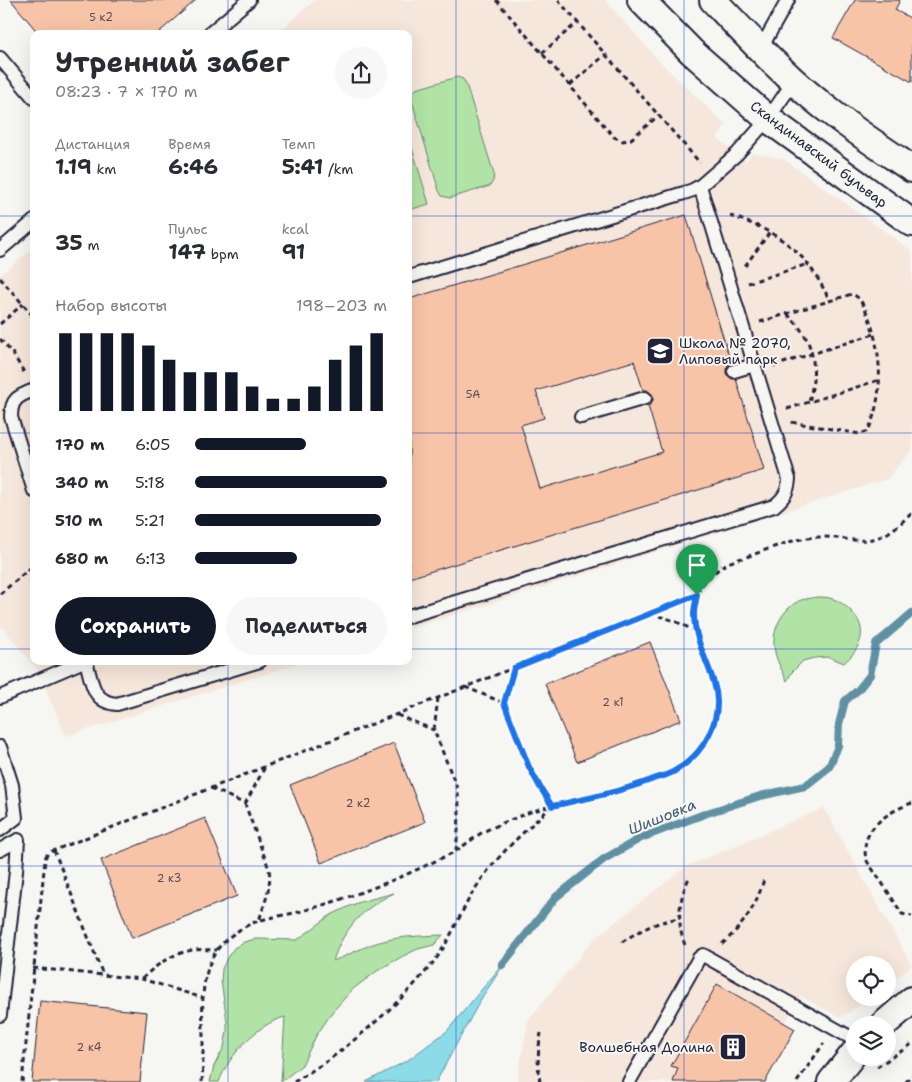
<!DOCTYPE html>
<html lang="ru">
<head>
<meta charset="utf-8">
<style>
  body { margin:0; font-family:"Shantell Sans",sans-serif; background:#f7f7f7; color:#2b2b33; height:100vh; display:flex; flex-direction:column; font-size:19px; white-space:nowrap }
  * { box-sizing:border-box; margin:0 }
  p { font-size:16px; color:#7c7c81 }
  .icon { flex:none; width:28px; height:28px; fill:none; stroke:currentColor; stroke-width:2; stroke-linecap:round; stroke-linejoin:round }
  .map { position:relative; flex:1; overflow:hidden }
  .panel { position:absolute; left:30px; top:30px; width:382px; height:635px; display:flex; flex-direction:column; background:#fff; border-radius:10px; box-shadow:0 5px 20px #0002 }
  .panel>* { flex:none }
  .fabs { position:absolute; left:846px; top:956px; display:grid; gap:10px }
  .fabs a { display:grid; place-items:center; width:50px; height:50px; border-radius:50%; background:#fff; box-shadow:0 5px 20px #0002; font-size:25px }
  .pin { position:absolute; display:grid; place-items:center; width:42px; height:42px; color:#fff; margin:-51px -21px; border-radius:50% 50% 50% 0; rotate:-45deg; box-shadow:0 0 5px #0007 }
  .pin .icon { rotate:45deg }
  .round { display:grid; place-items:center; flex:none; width:52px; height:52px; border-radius:26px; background:#f7f7f7 }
  .overview { display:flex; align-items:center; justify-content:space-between; height:85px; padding:0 25px }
  h1 { font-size:28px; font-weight:700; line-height:38px }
  .stats { display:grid; grid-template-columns:repeat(3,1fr); gap:8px; height:85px; padding:5px 25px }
  .stats div { display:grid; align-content:center }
  .stats b { font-size:21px; font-weight:700 }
  .stats small { font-size:14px; font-weight:400 }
  .stats p { font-size:14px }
  .chart { height:140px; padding:10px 25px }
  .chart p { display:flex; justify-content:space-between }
  .chart svg { width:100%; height:90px; margin-top:5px; stroke:#111827; stroke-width:6 }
  .cta { display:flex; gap:10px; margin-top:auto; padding:10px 25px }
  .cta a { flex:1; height:58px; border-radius:30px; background:#111827; color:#fff; font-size:20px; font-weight:700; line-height:58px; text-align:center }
  .cta a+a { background:#f7f7f7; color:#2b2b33 }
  ul { padding:0 25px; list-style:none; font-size:16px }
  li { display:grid; grid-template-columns:80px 60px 1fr; align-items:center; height:38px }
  li i { height:12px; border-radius:6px; background:#111827 }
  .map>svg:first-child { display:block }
</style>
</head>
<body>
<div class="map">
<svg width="912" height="1082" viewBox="0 0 912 1082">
  <rect width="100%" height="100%" fill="#f6f6f2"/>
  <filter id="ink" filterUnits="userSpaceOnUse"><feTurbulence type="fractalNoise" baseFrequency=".02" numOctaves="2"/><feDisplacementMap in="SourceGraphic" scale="10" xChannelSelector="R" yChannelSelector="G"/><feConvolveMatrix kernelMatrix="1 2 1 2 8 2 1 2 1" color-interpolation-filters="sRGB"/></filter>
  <g filter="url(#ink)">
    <!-- built -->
    <path fill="#f6e7dc" d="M315 0H605L661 63 726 125 717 138 746 161 752 153 782 158 912 251V450L887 479 409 629V34H276Z
      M34 248V661H306L66 736 37 669 0 625V275Z
      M824 808 912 966 888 984V965H855V998H869L841 1018 800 996 785 1023 795 1029 765 1082H517L528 1021 593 940 685 867Z"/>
    <!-- green -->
    <path fill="#b0e3a5" stroke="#698270" d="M457 77 463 79 466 84 494 174 493 181 490 186 450 198 442 196 439 191 411 98 413 92 416 89Z
      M409 138 429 204 409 210Z
      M817 597C822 597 828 597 833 599 840 601 847 607 852 612 869 630 861 648 844 663L829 657 814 658 803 661 792 672 787 681C783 672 777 662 775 652 770 632 782 608 801 600 806 599 812 598 817 597Z
      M394 893C363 908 343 929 333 961 346 956 359 949 373 944 396 936 420 936 443 935L434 945 418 949 403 956 377 971 353 989 333 1011 316 1036 302 1065 281 1082 285 1017C257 1024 229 1055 219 1082H210L214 1066 224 1047 227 1031V1021L221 981 222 969 227 958 234 948 244 942 256 939 297 940 331 915 352 905 360 902Z"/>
    <!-- water -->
    <path fill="#8bdbe8" stroke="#6191a3" d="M508 958 481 999 436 1082H366L408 1060 447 1031Z"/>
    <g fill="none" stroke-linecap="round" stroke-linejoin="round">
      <!-- stream -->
      <path stroke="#6191a3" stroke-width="8" d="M502 965 556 897 604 859 641 838 707 813 760 796 805 786 829 767 838 746 839 724 845 701 858 690 870 675 876 644 912 613"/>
    </g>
    <!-- building -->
    <path fill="#f7c4a8" stroke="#22223b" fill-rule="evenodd" d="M11 0H196L157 34H39Z
      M855 0H900L895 10 912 19V82L833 38Z
      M686 215 731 363 728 365 726 369V374L732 379H736L764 470 409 578V299ZM634 361 643 390H647L653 395V400L651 404 648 406 662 452 540 489 521 425 544 418 536 391Z
      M650 642 681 720 577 762 545 684Z
      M394 743 425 822 321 863 290 785Z
      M205 818 237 896 132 938 101 860Z
      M717 984 795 1029 765 1082H673L678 1068 671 1066Z
      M40 1001 147 1012 140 1082H32Z"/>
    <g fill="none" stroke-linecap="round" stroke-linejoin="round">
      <!-- lane casing -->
      <g stroke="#22223b" stroke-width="16">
        <path id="lane" d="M209 34 249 0
          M760 50 788 0
          M0 58 34 98
          M700 186 737 154 768 119 794 81
          M0 250 34 221
          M409 277 684 193 693 190 700 186 789 479C788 492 784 498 774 506L409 616
          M734 371 754 365
          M34 390C18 396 11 399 11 417L34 491
          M581 417 645 398
          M86 661C92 682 92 702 117 704L260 661
          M0 697 84 661
          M0 747 12 785 16 818 0 830
          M0 850 18 840 16 871 0 1015
          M629 1082 699 958 703 955 855 1040"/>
      </g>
      <!-- street casing -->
      <g stroke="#22223b" stroke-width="30">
        <path id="street" d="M641 0 692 52 768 119 912 223
          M713 0C752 41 791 83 836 116 861 135 887 152 912 169
          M883 1025 912 1000
          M831 1082 855 1052"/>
      </g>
      <!-- path -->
      <path stroke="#22223b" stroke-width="3" stroke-dasharray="5 4" stroke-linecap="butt" d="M496 0 614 137 623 141 631 139 659 115
        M558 0 700 163
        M542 53 578 22
        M570 85 606 54
        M730 216C767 227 798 245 818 279 822 286 826 292 829 300
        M745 266 770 232
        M0 278 34 317
        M748 283 808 264
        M787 314C815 340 818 366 809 402
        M760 322 852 294C861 297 865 309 869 318 882 355 884 395 868 431L860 434 791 422
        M0 324 23 304
        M0 339 13 354 25 374
        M774 366 874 334
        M787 409 879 380
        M0 594 34 565
        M650 614C668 618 680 622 695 632
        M465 687 504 703
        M438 698 434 730 457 788C461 809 458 830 456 850
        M397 715 434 730
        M211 788 245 804 269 869C272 887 264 904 259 921
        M912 803C889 811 859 829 866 858 867 863 873 869 876 874 885 887 894 901 902 914L912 916
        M245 804 265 767
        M54 850 103 975
        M622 942C641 929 657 922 679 918
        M722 944C743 926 757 905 764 879
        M685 945C676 922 679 899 689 878
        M33 968 142 979 203 998
        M142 979C157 964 171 954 193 950 201 949 209 950 217 950
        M877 1067 912 1044
        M22 1082 45 860 46 856 50 852 697 595
        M202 1082C203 1068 203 1053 203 1039 203 1010 199 976 217 950 224 939 242 927 255 922 269 917 287 915 302 911 354 897 404 877 452 853 463 847 472 839 483 832 495 826 510 820 523 815 539 808 557 805 575 802 601 796 627 789 652 780 659 777 666 775 672 772 687 764 702 750 709 734 716 718 719 700 714 682 705 650 681 619 702 585 708 577 717 570 726 564 734 560 743 558 752 555 774 547 795 538 819 537 836 536 854 543 872 539 888 536 900 524 912 513
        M294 1082C311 1071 329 1061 344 1048 376 1023 406 996 432 964 451 941 460 911 477 886 497 855 525 831 552 806L529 767 504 703 514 668
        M540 1082C537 1065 538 1050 541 1033
        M797 1082 824 1043
        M906 1082 912 1075"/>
      <!-- lane -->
      <use href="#lane" stroke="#f6f6f2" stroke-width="12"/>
      <!-- street -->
      <use href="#street" stroke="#f6f6f2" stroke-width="26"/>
    </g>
  </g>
  <g fill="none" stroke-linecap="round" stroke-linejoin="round" filter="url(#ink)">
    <!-- route casing -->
    <g stroke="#fff" stroke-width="10">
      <path id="route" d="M697 595C696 601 694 608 694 614 694 638 707 660 714 683 725 718 704 755 673 772 666 776 658 777 651 780 619 792 585 799 552 806L540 787 529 767 504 703 514 668Z"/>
    </g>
    <!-- route -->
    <use href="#route" stroke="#1a73e8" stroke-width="6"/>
  </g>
  <!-- grid -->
  <path fill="none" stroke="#1d4ed8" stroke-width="1" stroke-opacity="0.55" d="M228 0V34M456 0V1082M684 0V1082M0 216H34M409 216H912M0 433H34M409 433H912M0 649H34M409 649H912M228 661V1082M0 866H912"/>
  <!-- icons -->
  <defs>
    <g id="school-square" transform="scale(1.4375)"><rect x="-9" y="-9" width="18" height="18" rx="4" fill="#22223b" stroke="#f6f6f2"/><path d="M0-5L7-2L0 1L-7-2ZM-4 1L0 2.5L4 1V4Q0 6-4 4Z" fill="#fff"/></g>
    <g id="building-square" transform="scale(1.4375)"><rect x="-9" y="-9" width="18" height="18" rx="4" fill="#22223b" stroke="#f6f6f2"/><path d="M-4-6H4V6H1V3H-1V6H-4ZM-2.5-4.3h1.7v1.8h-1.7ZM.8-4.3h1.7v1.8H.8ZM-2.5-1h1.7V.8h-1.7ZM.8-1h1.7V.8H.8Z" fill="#fff"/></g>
  </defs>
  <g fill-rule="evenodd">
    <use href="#school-square" x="660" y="351"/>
    <use href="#building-square" x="733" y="1047"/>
  </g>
  <g text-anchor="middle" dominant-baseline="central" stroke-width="4" stroke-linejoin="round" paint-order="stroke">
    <!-- number labels -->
    <g font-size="11" fill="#574a56">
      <text x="101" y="17">5 к2</text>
      <text x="473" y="394">5А</text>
      <text x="613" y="702">2 к1</text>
      <text x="358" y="803">2 к2</text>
      <text x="169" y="878">2 к3</text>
      <text x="89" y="1047">2 к4</text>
    </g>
    <!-- street labels -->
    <g font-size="14" fill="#22223b" stroke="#f6f6f2">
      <text transform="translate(819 154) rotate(37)">Скандинавский бульвар</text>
    </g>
    <!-- poi labels -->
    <g font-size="14" fill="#22223b" stroke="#f6f6f2" text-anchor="start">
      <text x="679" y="343">Школа № 2070,<tspan x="679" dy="16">Липовый парк</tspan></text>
      <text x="714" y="1047" text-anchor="end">Волшебная Долина</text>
    </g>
    <!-- water labels -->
    <g font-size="15" font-style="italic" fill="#425a6f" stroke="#f6f6f2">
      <text transform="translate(662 817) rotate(-22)">Шишовка</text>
    </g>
  </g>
</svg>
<div class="fabs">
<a><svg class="icon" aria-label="locate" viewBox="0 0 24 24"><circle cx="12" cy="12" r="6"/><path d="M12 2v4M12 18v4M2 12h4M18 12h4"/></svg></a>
<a><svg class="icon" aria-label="layers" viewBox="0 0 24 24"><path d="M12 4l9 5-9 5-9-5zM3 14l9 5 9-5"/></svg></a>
</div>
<div class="pin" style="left:697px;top:595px;background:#1e9e55"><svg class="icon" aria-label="arrive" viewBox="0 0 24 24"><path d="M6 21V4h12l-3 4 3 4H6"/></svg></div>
<section class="panel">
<div class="overview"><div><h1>Утренний забег</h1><p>08:23 · 7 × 170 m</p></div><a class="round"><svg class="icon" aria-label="share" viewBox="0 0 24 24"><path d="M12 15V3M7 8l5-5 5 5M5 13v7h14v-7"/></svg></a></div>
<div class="stats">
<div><p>Дистанция</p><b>1.19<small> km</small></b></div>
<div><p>Время</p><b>6:46</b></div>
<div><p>Темп</p><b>5:41<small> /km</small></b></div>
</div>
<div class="stats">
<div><b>35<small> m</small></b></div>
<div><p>Пульс</p><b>147<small> bpm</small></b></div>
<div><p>kcal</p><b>91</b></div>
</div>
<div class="chart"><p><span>Набор высоты</span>198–203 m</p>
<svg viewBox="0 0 160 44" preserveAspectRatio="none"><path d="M5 44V6M15 44V6M25 44V6M35 44V6M45 44V12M55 44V19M65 44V25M75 44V25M85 44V25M95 44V32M105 44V38M115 44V38M125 44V32M135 44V19M145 44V12M155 44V6"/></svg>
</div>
<ul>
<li><b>170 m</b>6:05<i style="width:58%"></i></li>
<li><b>340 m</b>5:18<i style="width:100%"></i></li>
<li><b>510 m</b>5:21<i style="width:97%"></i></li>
<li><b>680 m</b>6:13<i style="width:53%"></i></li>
</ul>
<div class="cta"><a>Сохранить</a><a>Поделиться</a></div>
</section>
</div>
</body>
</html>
